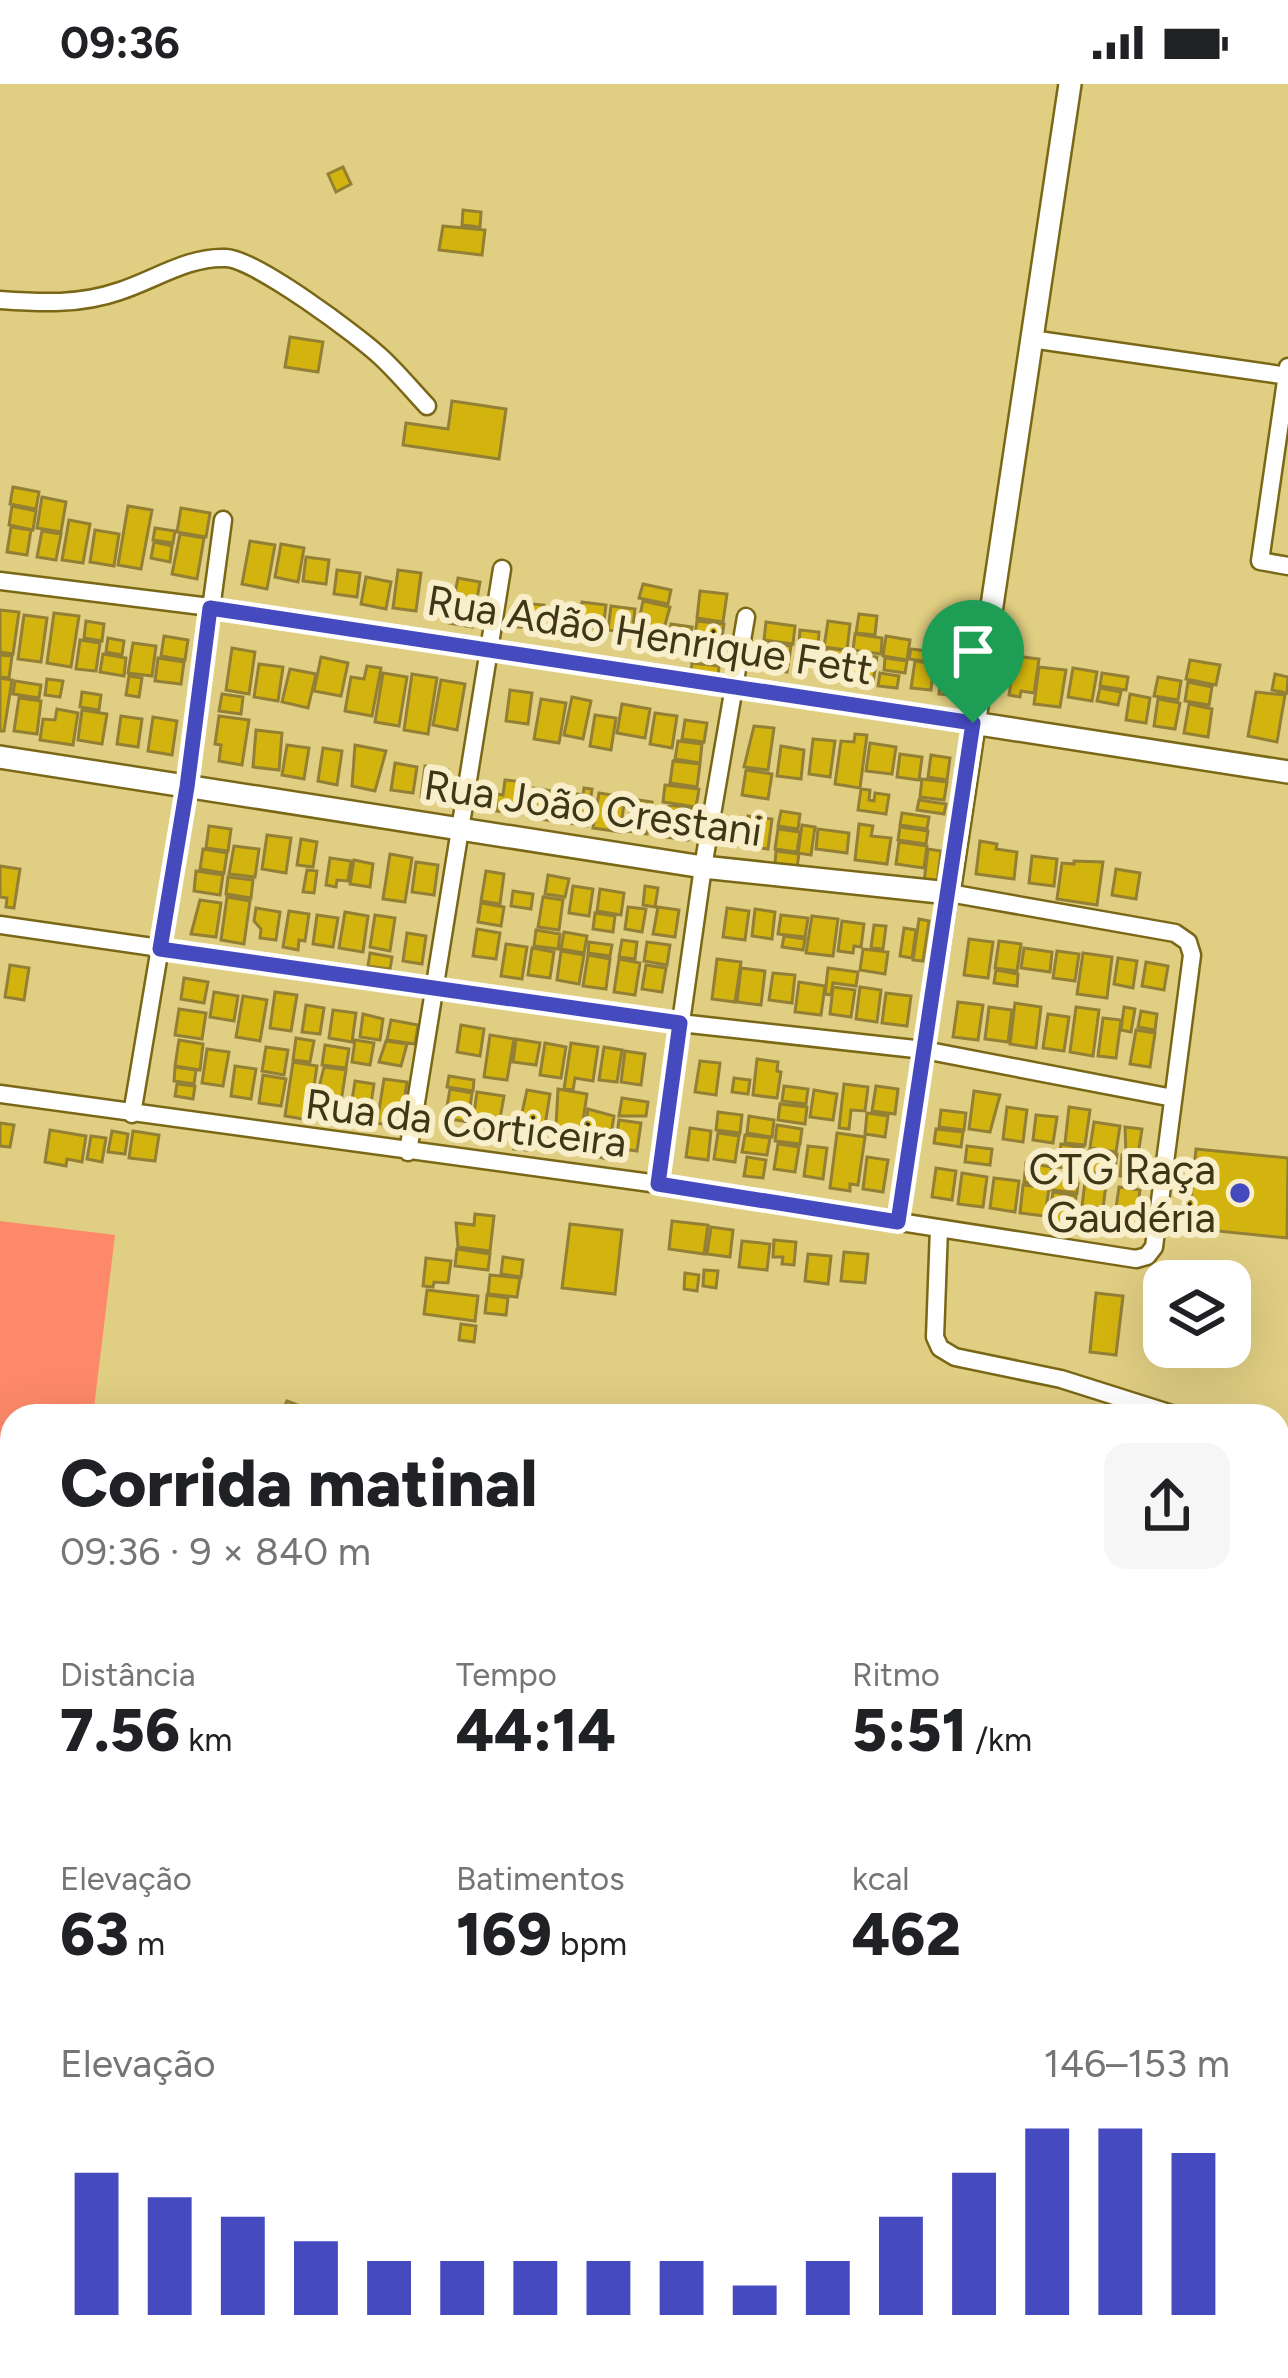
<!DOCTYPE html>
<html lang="pt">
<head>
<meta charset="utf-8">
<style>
  body { margin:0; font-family:Figtree,sans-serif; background:#f6f6f6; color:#202124; height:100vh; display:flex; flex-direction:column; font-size:45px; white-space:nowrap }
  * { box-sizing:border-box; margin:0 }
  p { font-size:39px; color:#757577 }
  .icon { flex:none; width:66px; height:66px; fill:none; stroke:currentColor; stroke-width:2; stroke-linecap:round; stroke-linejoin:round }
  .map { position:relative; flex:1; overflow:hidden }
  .sheet { position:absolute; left:0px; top:1320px; width:1290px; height:975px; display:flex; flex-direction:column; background:#fff; border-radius:36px 36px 0 0; box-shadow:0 12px 48px #0002 }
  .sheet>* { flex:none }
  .fabs { position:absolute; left:1143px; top:1176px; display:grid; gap:24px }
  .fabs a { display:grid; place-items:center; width:108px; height:108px; border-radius:24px; background:#fff; box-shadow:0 12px 48px #0002; font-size:60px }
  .pin { position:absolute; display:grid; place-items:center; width:102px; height:102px; color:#fff; margin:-123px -51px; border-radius:50% 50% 50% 0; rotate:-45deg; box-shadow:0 0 12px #0007 }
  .pin .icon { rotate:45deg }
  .round { display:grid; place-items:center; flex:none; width:126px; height:126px; border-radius:24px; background:#f6f6f6 }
  .overview { display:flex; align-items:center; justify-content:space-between; height:204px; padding:0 60px }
  h1 { font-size:66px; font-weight:800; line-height:90px }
  .metrics { display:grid; grid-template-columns:repeat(3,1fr); gap:18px; height:204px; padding:12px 60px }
  .metrics div { display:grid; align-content:center }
  .metrics b { font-size:60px; font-weight:800 }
  .metrics small { font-size:33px; font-weight:400 }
  .metrics p { font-size:33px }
  .chart { height:336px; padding:24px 60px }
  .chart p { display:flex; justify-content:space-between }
  .chart svg { width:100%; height:216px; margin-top:12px; stroke:#464abf; stroke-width:6 }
  .status { display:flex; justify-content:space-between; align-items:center; height:84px; padding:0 60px; background:#fff; direction:ltr }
  .status svg { height:33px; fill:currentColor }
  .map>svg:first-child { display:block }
</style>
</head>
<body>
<div class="status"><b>09:36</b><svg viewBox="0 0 49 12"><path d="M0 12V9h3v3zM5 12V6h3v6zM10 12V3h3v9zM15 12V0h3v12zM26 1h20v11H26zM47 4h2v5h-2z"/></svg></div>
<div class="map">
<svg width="1288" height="2294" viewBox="0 0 1288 2294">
  <rect width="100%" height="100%" fill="#e0ce82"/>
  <!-- green -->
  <path fill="#fd896a" d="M0 1137 115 1151 93 1332H12V1386L0 1385Z"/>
  <!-- building -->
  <path fill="#d3b30e" stroke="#938035" stroke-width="3" d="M343 83 351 100 336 108 328 90Z
    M463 126 481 128 480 143 462 141Z
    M443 142 485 146 482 171 439 166Z
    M290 253 323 258 318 288 285 283Z
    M452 317 506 325 499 375 403 361 406 339 448 345Z
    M13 403 39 408 36 425 10 420Z
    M42 413 66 418 61 448 37 444Z
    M12 422 36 427 33 446 9 441Z
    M128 422 152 426 141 485 118 481Z
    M181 424 210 429 206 453 177 448Z
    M69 436 90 440 83 479 62 476Z
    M11 443 31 446 27 471 7 468Z
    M155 444 175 447 173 459 153 456Z
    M95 446 119 450 114 482 90 478Z
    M42 447 61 450 56 476 37 473Z
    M180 450 204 454 197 495 172 490Z
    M250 457 275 461 267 505 242 500Z
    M154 458 172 462 170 478 151 474Z
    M281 460 304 464 298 498 275 493Z
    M306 473 329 476 326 500 303 497Z
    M337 486 360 489 357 513 334 510Z
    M398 486 421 489 416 527 393 524Z
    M366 493 391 498 386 525 361 520Z
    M458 494 480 498 472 543 449 539Z
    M643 500 671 506 668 520 639 514Z
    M700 507 727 510 723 538 697 534Z
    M643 517 670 523 658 566 634 561Z
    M582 518 606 521 603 545 580 542Z
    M521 519 544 521 542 545 518 543Z
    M611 522 635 525 632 549 608 546Z
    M551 524 574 527 571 551 548 548Z
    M0 526 19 528 13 570 0 568Z
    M54 529 79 532 71 583 47 579Z
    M859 530 877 532 875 551 856 549Z
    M24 531 47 534 41 578 18 575Z
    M86 537 104 540 102 557 84 554Z
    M697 537 724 540 722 553 695 550Z
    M828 537 850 540 847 566 824 563Z
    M766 538 795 542 793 560 764 556Z
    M671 540 692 543 687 570 667 567Z
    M800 546 819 548 818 561 799 559Z
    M855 550 882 554 881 570 853 566Z
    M693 551 723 555 720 577 690 573Z
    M164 552 188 556 185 576 161 572Z
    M886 552 910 556 907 576 883 572Z
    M108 554 124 557 122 571 106 568Z
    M80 556 100 559 96 587 76 585Z
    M133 559 156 562 152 592 128 589Z
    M769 559 791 562 787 588 766 585Z
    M798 561 820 564 818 578 796 575Z
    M232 564 255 568 249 610 226 606Z
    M827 564 850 567 848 583 825 580Z
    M911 565 937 568 936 579 909 575Z
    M103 570 126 574 124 592 100 588Z
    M853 570 877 573 873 598 850 595Z
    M0 571 12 572 9 594 0 593Z
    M1015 572 1039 575 1034 609 1021 607 1020 613 1009 611Z
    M321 573 348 579 341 612 314 607Z
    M158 574 184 578 181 600 155 597Z
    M885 574 907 577 905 589 884 586Z
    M1190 576 1220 581 1216 601 1186 595Z
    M915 577 934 580 931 606 911 604Z
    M692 579 719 582 718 593 691 589Z
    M259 580 283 583 278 617 254 613Z
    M367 582 381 584 372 632 345 627 351 593 364 595Z
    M942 582 964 585 960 612 939 610Z
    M1039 583 1066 586 1060 623 1034 620Z
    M1073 584 1097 588 1092 617 1068 613Z
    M290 585 316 590 308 624 282 618Z
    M383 589 407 593 399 642 375 638Z
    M880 589 899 592 897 604 878 602Z
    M1102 589 1128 593 1126 606 1100 602Z
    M412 590 437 594 428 650 404 646Z
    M1275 590 1288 593 1287 609 1272 606Z
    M129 592 142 594 139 613 126 611Z
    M1158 593 1181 597 1178 616 1154 612Z
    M0 594 12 596 4 647H0Z
    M47 595 63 597 60 613 45 611Z
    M441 596 465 600 457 646 433 641Z
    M15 597 41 601 39 614 13 610Z
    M1188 598 1212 603 1209 621 1185 617Z
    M1100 604 1121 608 1118 621 1097 617Z
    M510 606 532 609 528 640 506 637Z
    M82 608 101 611 99 626 80 623Z
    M1256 608 1285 611 1277 658 1248 652Z
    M222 610 243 613 241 630 219 627Z
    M1130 610 1150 614 1146 639 1126 636Z
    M572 613 591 617 583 655 564 651Z
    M19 614 41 617 37 650 14 647Z
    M541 615 566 619 559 659 534 655Z
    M1158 615 1180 619 1175 645 1154 642Z
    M622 620 650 625 645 654 617 649Z
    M1189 620 1212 625 1208 653 1184 649Z
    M57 625 78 629 73 661 40 656 43 635 55 636Z
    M82 626 107 630 102 660 78 656Z
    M655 629 677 632 672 664 650 660Z
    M595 631 616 634 611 666 590 662Z
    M121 632 142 635 138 663 117 660Z
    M219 632 249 636 242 681 219 677 221 661 215 660Z
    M153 633 177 637 172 671 148 667Z
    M685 636 707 639 704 658 682 655Z
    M754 642 774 644 768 686 744 683Z
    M256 646 282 649 279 686 253 683Z
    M855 650 867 651 860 704 835 700 841 657 854 658Z
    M813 655 835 657 830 693 809 690Z
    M678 657 702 660 700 679 675 675Z
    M870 659 896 663 892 690 866 687Z
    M287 661 309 664 304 695 282 691Z
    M355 661 386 667 375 707 352 702Z
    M781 662 804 666 801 695 777 692Z
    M323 664 342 667 337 701 318 697Z
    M900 670 922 673 919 696 897 693Z
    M931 671 950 674 947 696 928 693Z
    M673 677 700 680 697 703 670 699Z
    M395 679 417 683 413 709 391 706Z
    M425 682 448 686 443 717 421 713Z
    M746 686 772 690 768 715 742 711Z
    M922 695 947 698 944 716 920 713Z
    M505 696 524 698 520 730 496 727 497 710 503 711Z
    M665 701 699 705 696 723 663 718Z
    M534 704 557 708 553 737 529 733Z
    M584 704 592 705 587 742 557 737 562 707 583 711Z
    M861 705 870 706 869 716 874 717 875 709 889 711 886 730 858 726Z
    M599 709 625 713 620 748 593 744Z
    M632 715 652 718 647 750 627 747Z
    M919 716 946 720 944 730 917 726Z
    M669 721 693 724 688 756 665 753Z
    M781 727 800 730 798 745 778 742Z
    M902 729 929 733 927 745 900 741Z
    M748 732 772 735 768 765 744 762Z
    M859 740 873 742 871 752 891 754 887 780 855 776Z
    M802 741 815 743 811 771 798 769Z
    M209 742 231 745 228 767 206 764Z
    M900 743 928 747 926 760 898 756Z
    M778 745 800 748 797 768 775 765Z
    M818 745 849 749 847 769 816 765Z
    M267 751 291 754 286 789 262 785Z
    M301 755 317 758 313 783 297 781Z
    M980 757 997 760 996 765 1017 768 1014 795 976 790Z
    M899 758 927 762 924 784 896 780Z
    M234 762 259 765 255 793 229 790Z
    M203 765 227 769 224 789 200 785Z
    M928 765 941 767 937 800 924 798Z
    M776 767 799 770 797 783 775 780Z
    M390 770 412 774 405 818 383 815Z
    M1032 772 1057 775 1054 802 1029 799Z
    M330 774 351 777 348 797 337 796 336 803 326 801Z
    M354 776 373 780 370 803 350 800Z
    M1074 777 1103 778 1097 821 1057 815 1062 779 1074 780Z
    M416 778 438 781 434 811 412 808Z
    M0 782 20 785 14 824 6 823 7 814 0 813Z
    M1116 785 1140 789 1136 815 1112 811Z
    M307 786 317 787 314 809 303 808Z
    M196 787 223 791 220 811 194 807Z
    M486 787 504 790 500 820 481 817Z
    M548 791 569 795 565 813 545 810Z
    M228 793 253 796 251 814 226 810Z
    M573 802 593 805 589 832 569 829Z
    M645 802 658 804 655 823 643 821Z
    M600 805 624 809 621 831 597 827Z
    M513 807 533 810 531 825 511 822Z
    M227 813 250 817 244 860 221 856Z
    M543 813 563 816 559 846 538 843Z
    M200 816 221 819 216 853 191 850Z
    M481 819 504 823 501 842 478 838Z
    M628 823 646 825 642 848 625 845Z
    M658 823 679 826 675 853 653 850Z
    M256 824 280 828 276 856 260 854 261 845 254 837Z
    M727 824 749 827 745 856 723 853Z
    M755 825 775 828 772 855 752 852Z
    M289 827 309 830 305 857 299 856 298 866 283 863Z
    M345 828 368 832 363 868 339 864Z
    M595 829 615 832 613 848 593 845Z
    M317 831 338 834 333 863 313 860Z
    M375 831 395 834 390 867 370 863Z
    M781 831 808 834 805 853 778 850Z
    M812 832 838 835 833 872 806 869Z
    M919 835 929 837 923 877 913 876Z
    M842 837 864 840 861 863 854 862 853 869 838 867Z
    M874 841 886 842 883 865 871 864Z
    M904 844 916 846 912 874 900 872Z
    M477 845 500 849 496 875 473 872Z
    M536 846 560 850 558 865 534 862Z
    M564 848 587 852 584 869 561 865Z
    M407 849 426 852 422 880 403 877Z
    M784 852 805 855 803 866 782 863Z
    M969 855 993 858 988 894 964 891Z
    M622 856 637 858 635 875 619 873Z
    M999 857 1021 860 1017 887 995 884Z
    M589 858 612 861 610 872 588 869Z
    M647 858 670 861 667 881 644 877Z
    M506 860 527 863 522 895 501 892Z
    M532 864 554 868 550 894 528 891Z
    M1024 864 1052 868 1050 888 1021 884Z
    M863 865 888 868 885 890 860 886Z
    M561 867 584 871 579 900 557 896Z
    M1057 867 1079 870 1075 897 1053 894Z
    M370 869 392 873 390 885 368 882Z
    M1083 869 1112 873 1107 914 1077 910Z
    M588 871 610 875 606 905 583 902Z
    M1118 874 1137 877 1133 904 1114 900Z
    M619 875 640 879 635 911 614 908Z
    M717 875 741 878 735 918 712 915Z
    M1146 878 1168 882 1164 906 1142 902Z
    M10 881 29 884 24 916 5 913Z
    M646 881 666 884 662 908 642 905Z
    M741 884 765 887 761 921 737 918Z
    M828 884 858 888 856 902 833 899 831 911 825 910Z
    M996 886 1018 890 1017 902 994 899Z
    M773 889 795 891 792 919 769 916Z
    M184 894 208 898 204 919 181 915Z
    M799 898 825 902 821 931 795 928Z
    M833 903 855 906 851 933 830 930Z
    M860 903 881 906 877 938 856 935Z
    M214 908 238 912 234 937 210 933Z
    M275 908 297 911 291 947 270 944Z
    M886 909 911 912 907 942 882 939Z
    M243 912 267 916 260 957 236 953Z
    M958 918 983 921 978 956 953 953Z
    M1015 919 1041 923 1036 964 1010 960Z
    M306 921 324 924 320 950 302 948Z
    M989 923 1012 926 1008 958 985 955Z
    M1076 923 1099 926 1093 972 1070 968Z
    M1124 923 1135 925 1131 948 1121 946Z
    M179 925 206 929 202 955 175 951Z
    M333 926 356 929 352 958 329 954Z
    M1141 927 1157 930 1155 946 1138 943Z
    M363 930 383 935 380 956 360 953Z
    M1048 930 1069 933 1064 967 1043 964Z
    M1103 934 1121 936 1116 974 1098 972Z
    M391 936 418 941 415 960 387 956Z
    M461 941 484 945 480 972 457 968Z
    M1136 946 1155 949 1150 983 1130 980Z
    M490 951 514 955 507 996 484 993Z
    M296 954 314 957 310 978 293 976Z
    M516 955 540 959 536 981 513 978Z
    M179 956 203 960 200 986 175 982Z
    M355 956 374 959 370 981 352 978Z
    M386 957 407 960 401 982 379 978Z
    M545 959 566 963 561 994 540 991Z
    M571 959 598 963 593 997 575 994 573 1006 564 1005Z
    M325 961 349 965 346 984 322 981Z
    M266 963 288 966 284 991 262 987Z
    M604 963 622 966 617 998 599 996Z
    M207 965 229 968 223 1002 202 999Z
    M625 967 645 970 641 1001 621 998Z
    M757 975 778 978 777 987 781 988 777 1014 753 1011Z
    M700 977 720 979 716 1011 695 1008Z
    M293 978 317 982 309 1036 285 1032Z
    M235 982 256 985 251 1015 231 1012Z
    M175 983 196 986 194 1000 174 997Z
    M324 983 346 986 340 1024 315 1020Z
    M263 991 286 995 281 1022 259 1019Z
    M449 992 474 996 473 1007 447 1003Z
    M734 994 750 996 748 1010 732 1008Z
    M384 995 407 998 402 1031 389 1029 388 1041 377 1039Z
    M355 997 374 1000 369 1032 350 1029Z
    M177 1000 195 1002 193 1015 175 1012Z
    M844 1000 868 1003 865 1027 851 1026 849 1045 839 1044Z
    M784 1002 808 1005 806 1020 782 1017Z
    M876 1002 898 1005 895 1030 872 1027Z
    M450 1005 472 1009 468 1038 445 1034Z
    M558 1005 587 1010 579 1063 555 1059Z
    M527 1006 550 1010 543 1054 529 1052 527 1066 514 1065Z
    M814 1006 837 1010 833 1036 810 1033Z
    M974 1007 1000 1011 990 1048 969 1045Z
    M477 1008 504 1012 499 1040 473 1036Z
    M622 1014 648 1018 646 1032H619Z
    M780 1020 807 1023 805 1040 778 1036Z
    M1007 1023 1027 1026 1023 1058 1003 1055Z
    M1069 1023 1090 1026 1085 1061 1065 1059Z
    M588 1025 614 1032 607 1075 599 1073 601 1056 583 1057Z
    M941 1026 966 1029 964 1046 939 1043Z
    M718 1028 742 1031 740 1049 716 1046Z
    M867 1029 888 1032 885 1053 865 1050Z
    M1036 1031 1057 1033 1053 1059 1033 1056Z
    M749 1032 774 1036 772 1053 747 1049Z
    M619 1036 641 1039 637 1067 615 1064Z
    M1094 1038 1120 1042 1116 1068 1090 1064Z
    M0 1039 14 1041 10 1063 0 1062Z
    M777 1041 802 1045 800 1060 775 1057Z
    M1125 1043 1142 1045 1138 1071 1126 1070Z
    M690 1044 711 1047 708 1076 686 1073Z
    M936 1045 963 1048 961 1063 934 1059Z
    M50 1046 86 1052 82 1078 67 1075 66 1082 45 1078Z
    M112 1047 128 1050 125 1070 108 1068Z
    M133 1047 159 1051 155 1077 129 1074Z
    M718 1049 739 1052 735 1078 714 1075Z
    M837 1049 865 1053 858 1101 850 1100V1107L830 1104Z
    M745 1051 770 1054 767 1071 742 1068Z
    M91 1052 106 1054 102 1078 87 1075Z
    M778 1060 799 1063 795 1088 774 1085Z
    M1061 1060 1083 1064 1080 1086 1058 1083Z
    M808 1062 827 1064 823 1095 804 1092Z
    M967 1062 992 1065 990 1081 965 1078Z
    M1196 1065 1288 1074 1287 1154 1188 1144Z
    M1089 1067 1117 1070 1114 1091 1086 1087Z
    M1122 1071 1138 1073 1135 1094 1120 1092Z
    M747 1073 766 1076 763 1094 744 1092Z
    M867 1073 888 1076 883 1108 863 1105Z
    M1026 1079 1052 1083 1049 1102 1024 1098Z
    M936 1084 956 1087 952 1116 932 1113Z
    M962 1089 987 1093 983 1123 958 1120Z
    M1054 1090 1072 1093 1071 1098 1078 1099 1077 1109 1052 1106Z
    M1086 1090 1107 1093 1103 1124 1082 1122Z
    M994 1094 1019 1097 1015 1128 990 1124Z
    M1023 1101 1049 1104 1045 1132 1020 1129Z
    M1119 1103 1140 1106 1136 1133 1115 1131Z
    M1053 1108 1076 1112 1072 1142 1048 1139Z
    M475 1130 494 1132 490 1167 458 1163 456 1139 474 1141Z
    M672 1137 708 1141 704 1170 669 1165Z
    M570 1140 622 1146 615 1210 562 1204Z
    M711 1143 733 1146 730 1173 707 1170Z
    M774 1156 796 1158 794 1181 782 1180 783 1173H773Z
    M742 1157 770 1160 767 1186 739 1183Z
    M457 1165 490 1170 488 1186 455 1182Z
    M844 1168 868 1170 865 1199 841 1197Z
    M808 1170 831 1172 828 1200 805 1197Z
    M503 1173 523 1176 521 1193 501 1190Z
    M426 1174 451 1177 448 1199 434 1198 433 1203 423 1202Z
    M704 1186 718 1187 716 1204 703 1202Z
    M685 1189 699 1191 697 1207 684 1205Z
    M490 1191 520 1194 517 1213 488 1210Z
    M427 1206 478 1212 475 1237 424 1230Z
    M1096 1209 1123 1212 1116 1271 1090 1268Z
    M487 1211 508 1214 506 1231 485 1229Z
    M461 1240 476 1242 474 1258 459 1256Z
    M287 1317 303 1323 299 1332H280Z
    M503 1323 563 1330V1332H502Z
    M1278 1563 1288 1571V1611L1278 1610Z
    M1 1864 12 1865V1892L0 1891Z
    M15 2283H58L57 2294H13Z
    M184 2283H198L265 2293 182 2294Z
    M361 2283H385L393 2294H347Z
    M398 2283H454L439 2294H396L391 2288Z
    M463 2283H503L488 2294H449Z
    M514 2283H552L538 2294H499Z"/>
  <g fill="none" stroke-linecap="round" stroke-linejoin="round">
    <!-- minor casing -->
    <g stroke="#7a6817" stroke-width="21">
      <path id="minor" d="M0 216C41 219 80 221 120 207 154 196 189 172 226 174 255 175 359 252 382 274 398 289 412 306 427 322
        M1031 255 1288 292
        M1288 283 1260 477 1288 482
        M0 497 210 523 973 639
        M0 841 680 939 924 966 1173 1014
        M0 1010 658 1100 1136 1175 1147 1172 1154 1163 1192 871 1188 858 1175 849 949 809 898 1138
        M132 1030 187 703 223 436
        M408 1068 502 485
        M658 1100 703 783 746 533
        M939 1144 935 1253 940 1264 955 1273 1061 1295 1178 1332
        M1278 1444 1288 1455
        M0 1701 12 1703
        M0 2163 12 2081"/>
    </g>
    <!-- tertiary casing -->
    <g stroke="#7a6817" stroke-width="26">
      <path id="tertiary" d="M973 639 1288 688
        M0 673 703 783 949 809 1070 0"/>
    </g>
    <!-- minor -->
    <use href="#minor" stroke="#fff" stroke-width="16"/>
    <!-- tertiary -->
    <use href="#tertiary" stroke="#fff" stroke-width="21"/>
  </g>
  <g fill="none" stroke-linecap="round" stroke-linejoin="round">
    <!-- route casing -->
    <g stroke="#fff" stroke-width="24">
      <path id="route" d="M210 524 973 639 898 1138 658 1100 680 939 160 865 187 703Z"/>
    </g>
    <!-- route -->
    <use href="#route" stroke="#464abf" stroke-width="15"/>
  </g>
  <!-- markers -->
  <circle fill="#464abf" stroke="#f8efca" stroke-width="4.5" cx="1240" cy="1109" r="12"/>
  <g text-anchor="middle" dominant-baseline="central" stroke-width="12" stroke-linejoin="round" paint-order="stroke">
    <!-- street labels -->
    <g font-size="42" fill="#3e3617" stroke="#f8efca">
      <text transform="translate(650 551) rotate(9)">Rua Adão Henrique Fett</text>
      <text transform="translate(593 724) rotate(8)">Rua João Crestani</text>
      <text transform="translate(466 1039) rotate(7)">Rua da Corticeira</text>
    </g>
    <!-- poi labels -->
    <g font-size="42" fill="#3e3617" stroke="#f8efca" text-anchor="end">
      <text x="1216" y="1085">CTG Raça<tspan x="1216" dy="48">Gaudéria</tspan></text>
    </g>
  </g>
</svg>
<div class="fabs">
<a><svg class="icon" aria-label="layers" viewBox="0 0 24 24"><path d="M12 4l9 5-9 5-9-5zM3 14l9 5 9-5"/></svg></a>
</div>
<div class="pin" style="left:973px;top:639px;background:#1e9e55"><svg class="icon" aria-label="arrive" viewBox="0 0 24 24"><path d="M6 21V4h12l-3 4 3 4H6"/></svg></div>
<section class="sheet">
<div class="overview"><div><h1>Corrida matinal</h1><p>09:36 · 9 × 840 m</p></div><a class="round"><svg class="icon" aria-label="share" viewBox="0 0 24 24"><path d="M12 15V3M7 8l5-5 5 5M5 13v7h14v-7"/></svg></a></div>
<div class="metrics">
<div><p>Distância</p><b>7.56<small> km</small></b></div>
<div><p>Tempo</p><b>44:14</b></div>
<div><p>Ritmo</p><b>5:51<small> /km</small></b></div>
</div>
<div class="metrics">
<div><p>Elevação</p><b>63<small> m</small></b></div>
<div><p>Batimentos</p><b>169<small> bpm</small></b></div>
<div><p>kcal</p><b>462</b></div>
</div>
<div class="chart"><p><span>Elevação</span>146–153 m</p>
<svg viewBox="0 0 160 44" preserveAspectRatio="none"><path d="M5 44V15M15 44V20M25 44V24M35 44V29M45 44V33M55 44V33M65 44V33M75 44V33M85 44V33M95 44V38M105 44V33M115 44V24M125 44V15M135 44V6M145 44V6M155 44V11"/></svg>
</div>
</section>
</div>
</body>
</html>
